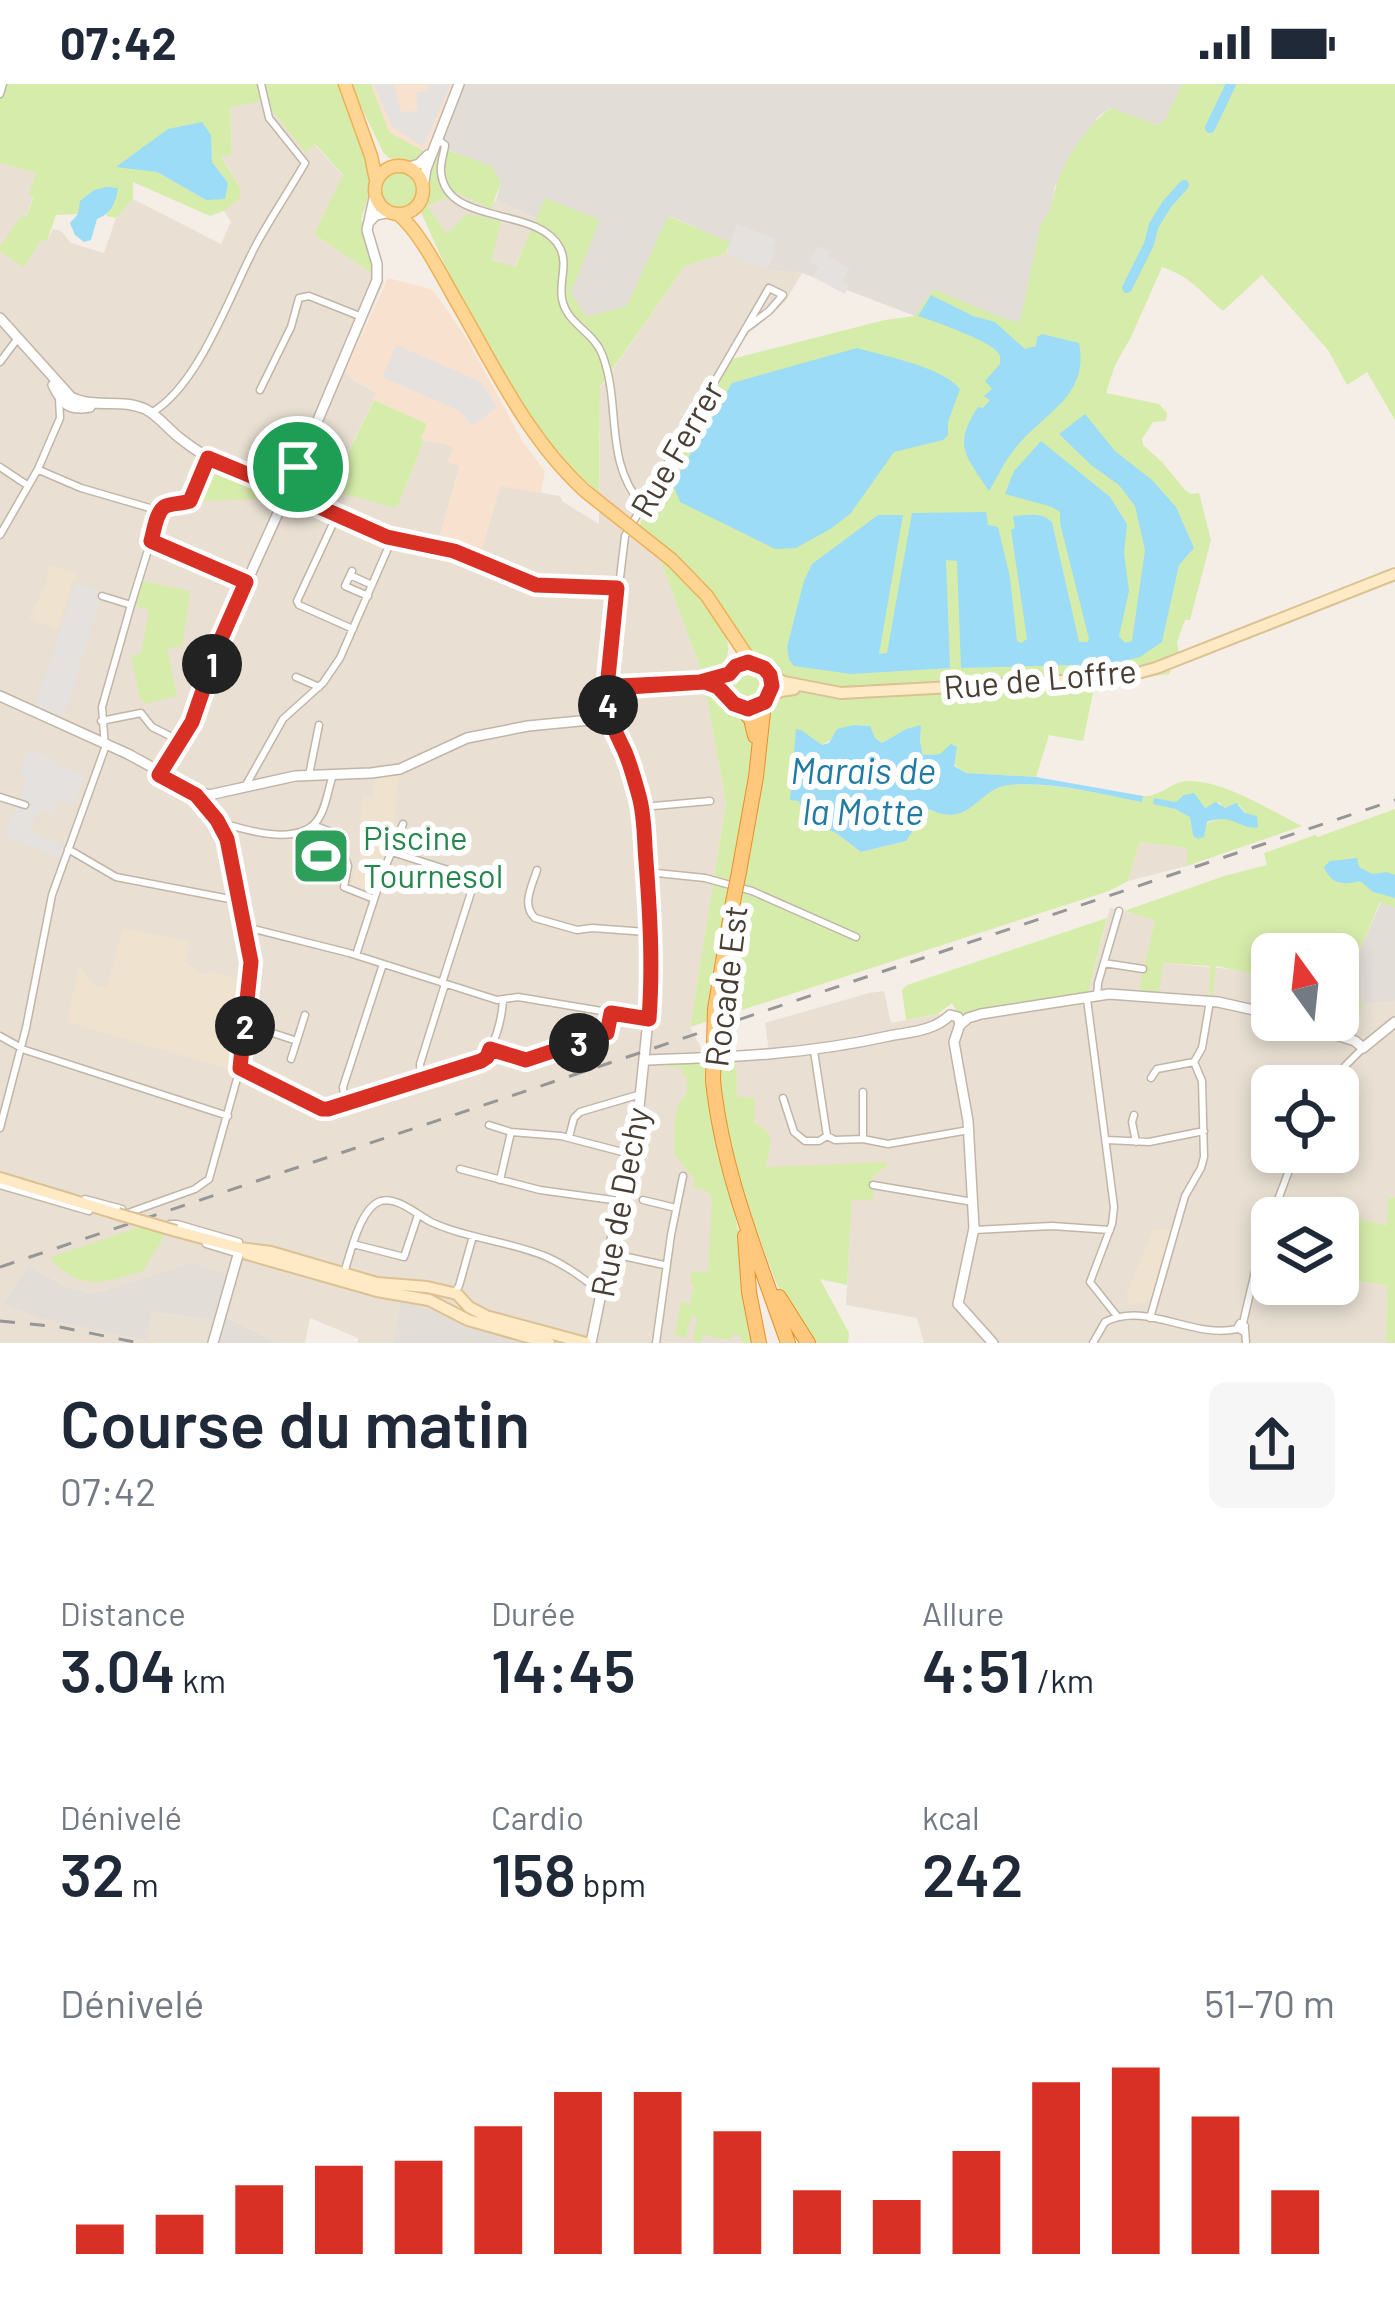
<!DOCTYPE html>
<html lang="fr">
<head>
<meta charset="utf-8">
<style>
  body { margin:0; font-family:Barlow,sans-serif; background:#f6f6f7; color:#1f2937; height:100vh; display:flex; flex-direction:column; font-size:45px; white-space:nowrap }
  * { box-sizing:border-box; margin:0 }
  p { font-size:39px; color:#747a83 }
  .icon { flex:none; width:66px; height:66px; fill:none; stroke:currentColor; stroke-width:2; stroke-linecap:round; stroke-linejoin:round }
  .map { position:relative; height:1259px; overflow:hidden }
  .sheet { display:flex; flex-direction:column; background:#fff; flex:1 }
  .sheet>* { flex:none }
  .needle { width:78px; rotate:345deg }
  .buttons { position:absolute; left:1251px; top:849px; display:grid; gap:24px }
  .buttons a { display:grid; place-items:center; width:108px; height:108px; border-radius:18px; background:#fff; box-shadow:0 6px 18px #0003; font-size:60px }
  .pin { position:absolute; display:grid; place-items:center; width:102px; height:102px; color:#fff; margin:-51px; border:6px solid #fff; border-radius:50%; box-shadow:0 3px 12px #0007 }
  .km { position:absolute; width:60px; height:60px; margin:-30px; border-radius:50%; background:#222; color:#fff; font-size:33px; line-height:60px; text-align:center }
  .round { display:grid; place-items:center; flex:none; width:126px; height:126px; border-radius:18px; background:#f6f6f7 }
  .overview { display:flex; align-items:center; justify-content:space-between; height:204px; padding:0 60px }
  h1 { font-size:66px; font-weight:600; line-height:90px }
  .figures { display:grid; grid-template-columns:repeat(3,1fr); gap:18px; height:204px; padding:12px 60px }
  .figures div { display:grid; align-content:center }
  .figures b { font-size:60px; font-weight:600 }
  .figures small { font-size:33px; font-weight:400 }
  .figures p { font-size:33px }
  .chart { height:336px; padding:24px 60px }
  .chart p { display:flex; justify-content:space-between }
  .chart svg { width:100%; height:216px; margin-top:12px; stroke:#d93025; stroke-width:6 }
  .status { display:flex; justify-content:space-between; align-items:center; height:84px; padding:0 60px; background:#fff; direction:ltr }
  .status svg { height:33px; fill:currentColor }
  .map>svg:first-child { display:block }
</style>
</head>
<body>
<div class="status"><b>07:42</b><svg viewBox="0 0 49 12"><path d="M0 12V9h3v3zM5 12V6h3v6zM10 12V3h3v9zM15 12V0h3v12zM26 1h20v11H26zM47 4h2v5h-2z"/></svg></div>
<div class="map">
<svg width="1395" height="1259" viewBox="0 0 1395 1259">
  <rect width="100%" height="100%" fill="#f4eee6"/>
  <!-- residential -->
  <path fill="#e9e0d3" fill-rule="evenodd" d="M269 16 273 28 306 68 314 60 343 92 314 150 384 198 345 287 355 297 377 309 332 401 397 424 424 356 455 362 460 381 438 459 480 471 500 401 560 412 563 418 599 440 600 304 685 182 726 169 768 186 802 189 785 218 745 253 629 452 660 475 703 591 726 719 690 943 708 977 753 1259H537L401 1218 394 1259H358V1254L310 1234 305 1259H278L218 1229 108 1206 89 1209 65 1202 28 1182 145 1256 151 1228 222 1237 216 1259H0V168L24 182 42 154 47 157 53 145 61 147 71 159 104 169 116 134 133 115 221 160 231 138 224 127 240 115 241 105 221 72 232 70 230 22Z
    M0 79 36 89 30 110 34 112 25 134 0 163Z
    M457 109 490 124 496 116 537 134 514 184 491 175 447 151 427 122Z
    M1140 758 1187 764V782L1128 797Z
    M1110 824 1155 835 1140 906 1162 879 1252 887 1272 893V936H1300L1349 951 1363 920 1395 917V1113L1388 1114V1141L1332 1131 1331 1134H1272V1200H1338V1195L1387 1201 1386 1259H924L917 1234 846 1221 852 1114 871 1098 872 1093 887 1082 766 1083 771 1059 737 1014 735 969 769 968 765 939 869 909 884 907 891 939 956 927 965 930 989 923 1088 909ZM1272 1002H1338V1068H1272Z"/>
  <!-- commercial -->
  <path fill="#f8e2cf" d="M371 0H464L434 72 388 48Z
    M388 194 431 205 443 220 467 255 523 358 545 387 541 409 500 402 480 472 438 459 460 382 448 378 453 362 421 355 426 340 374 316 376 308 355 297 345 287Z"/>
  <!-- industrial -->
  <path fill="#e3ddd7" d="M464 0H1182L1166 35 1158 41 1110 24 1098 33 1055 102 1050 131 1041 139 1020 239 1005 235 915 232 802 189 768 186 727 170 729 158 669 132 627 223 586 233 571 209 545 115 537 134 496 116 501 98 491 82 450 67 441 52Z
    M1381 818 1395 824V917L1363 920 1345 900Z
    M192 1179 229 1191 218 1229 278 1259H216L221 1237 152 1228 146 1256 40 1234 4 1220 28 1182 65 1202 89 1209 108 1206Z
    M401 1217 537 1259H394Z"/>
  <!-- education -->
  <path fill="#efe2ce" d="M49 481 78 490 76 497H73L58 545 29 535 47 496Z
    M398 691 394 739 399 742 371 811 350 804 370 738 360 736 362 712 373 713 375 694Z
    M123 844 190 858 185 877 197 887 204 890 211 887 240 895 227 936 236 940 231 986 67 938 79 882 93 901 107 904Z
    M1173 1145 1166 1169 1160 1175V1187L1152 1215 1133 1221 1127 1219 1129 1213 1126 1211 1153 1146Z"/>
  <!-- green -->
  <path fill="#d6ecab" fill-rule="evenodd" d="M0 0H340L369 76 371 91 368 115 361 135 384 198 314 150 343 91 315 60 306 69 273 28 268 16 230 23 232 70 221 73 241 105 240 115 224 127 210 132 133 98V115L116 134 106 132 116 116 78 130 56 131 47 157 42 155 24 183 0 168V163L21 132 26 133 34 113 29 110 36 89 0 79ZM211 51 212 78 228 99 206 116 157 88 117 82Z
    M350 0H371L389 48 433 72 441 52 450 67 491 82 501 98 491 125 457 109 427 122 447 150 467 130 501 137 492 176 515 183 545 114 600 136 571 208 586 233 627 222 668 132 730 158 726 169 685 182 600 303 599 409 565 378 526 328 450 193 420 126 427 115V92L413 79 389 74 383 68Z
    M1182 0H1395V336L1367 288 1347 301 1328 266 1262 191 1223 227C1200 208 1192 193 1162 183L1131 253 1115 281 1106 309 1159 320 1167 329 1166 337 1153 338 1142 355 1143 361 1162 378 1186 407 1191 410 1199 409 1211 456 1190 536H1185L1177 558 1179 570 1170 573V590C1144 592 1120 602 1094 604L1083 657 1049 651 1036 693 965 689 940 670 923 671 920 657 921 642 906 645 882 659 875 654 869 642 854 641 822 661 799 717 804 735 836 749 861 768 906 757 912 748 911 723 917 720C924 723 936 730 943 730 973 733 983 702 1010 701 1054 698 1100 710 1142 717L1143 712C1160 713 1171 698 1187 697 1224 696 1269 726 1302 742L1187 782V764L1140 758 1128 797 1109 807 720 933 766 626 776 615 793 610 775 588 750 573 707 504 672 468 639 443 650 413 732 275 885 236 915 232 933 205 1005 235 1020 238 1041 139C1054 127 1052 110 1059 94 1067 72 1091 37 1111 24L1158 41 1166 35ZM1154 715 1203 722 1205 724 1219 718 1224 724 1239 721 1246 729 1250 744C1225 730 1214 731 1193 751L1191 733Z
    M379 106a20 20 0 1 1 40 0a20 20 0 1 1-40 0Z
    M374 316 427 340 421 354 424 356 397 424 330 406Z
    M210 382 254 405 269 406 263 415 202 417 201 414 210 393 206 390Z
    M660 475C682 491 740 544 726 575 722 584 711 587 703 591Z
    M143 497 190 507 182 562 167 565 177 612 144 620 142 615H140L131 572 141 569 149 526 135 522Z
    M730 601a19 19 0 1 1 38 0a19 19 0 1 1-38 0Z
    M705 603C716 607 742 627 747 638 763 673 737 759 730 797 722 843 716 890 708 937L690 943 726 719Z
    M1395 725V824L1380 818 1346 900 1363 920 1349 951 1300 936H1338V870H1272V893L1216 882 1213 911H1209L1210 882 1163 879 1159 908 1139 906 1155 836 1124 827 1224 792 1267 781 1264 769 1315 751 1318 753Z
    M1107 834 1088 909 989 923 965 930 956 927 952 919 938 930 906 936 902 906 907 901Z
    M736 976 737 1013 755 1014 754 1038 769 1049 771 1059 766 1083 887 1078V1082L872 1093 873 1117 852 1115 847 1201 820 1195 849 1249 848 1259H812L785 1217 774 1194 735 1086 725 1046 718 977Z
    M708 977 737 1141 743 1162 756 1259H743L739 1251 734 1250 729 1256 703 1251 701 1259 693 1257 697 1234 691 1232 686 1254 675 1251 681 1218 690 1220 694 1201 690 1200 692 1187 708 1189 712 1114 709 1108 692 1102 696 1097 674 1070C675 1051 671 1021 687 1010V993L682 991 683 984 668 983 667 979Z
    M1395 1113V1259H1386L1387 1201 1338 1195V1134H1331L1332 1130 1387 1141 1388 1114Z
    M142 1142 165 1151 143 1187C103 1199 81 1208 49 1174Z"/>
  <!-- parking -->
  <path fill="#e5e1de" d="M374 0H394L401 28 418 27 416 9 428 6V0H451L423 63 392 43Z
    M737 140 775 155 772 164 776 166 767 185 727 170Z
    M818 162 830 168 828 173 850 184 842 197 849 202 845 210 813 193 818 183 809 178Z
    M396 261 481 298 497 323 472 342 460 327 382 293Z
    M76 500 103 508 64 632 35 621Z
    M29 665 53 674 52 679 85 692 74 721 59 715 53 730 39 725 30 748 66 762 61 774 5 752 27 695 19 691Z"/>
  <!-- water -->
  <path fill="#9cdcf7" d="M202 38 211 51 212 78 228 99 225 115 206 116 157 88 116 83 168 45Z
    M106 103 118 104C116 119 111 130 97 135L91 156 84 158 75 151 70 139 78 130 80 117 94 106Z
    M931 211 973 232 995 238 1025 265 1036 262 1037 253 1042 250 1079 259C1090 314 1042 329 1014 366 1004 378 997 394 989 407 966 371 952 363 978 323L983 324 990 316 984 312 992 305 985 297 1000 280C1000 277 1001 273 999 270 994 258 933 237 918 232Z
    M857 264C884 272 943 283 960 305L948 338V351L943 356 894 368 851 429 832 444 796 464 775 465 680 418 673 400 732 299Z
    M1085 330 1115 367 1152 396 1176 423 1194 464 1179 481 1162 558 1140 573 1110 580 961 584 957 477 946 476 950 584 851 590 794 582 789 576 787 563 804 497 812 480 878 431H903L879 570 887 569 912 429 986 428 988 441 998 443 1010 493 1017 557 1021 559 1027 555 1011 446 1015 444 1013 432C1029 432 1039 427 1052 438L1079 558H1087L1089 555 1060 439V428L1052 423 1005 410 1014 387 1041 357 1110 413 1127 440 1124 469 1129 507 1119 552 1125 559 1132 557 1145 466 1135 422 1119 401 1091 381 1059 350Z
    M854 641 870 642 875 654 882 659 906 645 921 641 920 657 923 671 940 670 951 660 957 663 954 682 966 689 1036 693 1143 712 1142 718C1099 710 1053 697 1009 701 982 703 973 736 943 730 935 729 925 723 916 720L911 724 912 748 906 757 861 768 836 749 804 735 799 717 790 716 796 645 801 646 822 661 829 659 837 645Z
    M1194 709 1205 724 1216 718 1225 724 1236 719 1245 729 1257 732 1258 743C1241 747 1232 728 1207 738L1204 753 1197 755 1193 751 1190 733 1175 725 1153 720 1154 714 1176 718 1184 711Z
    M1357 774 1359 783 1372 790 1387 788 1395 791V814L1373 808 1360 797C1344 801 1331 801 1324 783L1330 777Z"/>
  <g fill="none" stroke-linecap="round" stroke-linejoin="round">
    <!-- river -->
    <path stroke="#9cdcf7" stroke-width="10" d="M1210 44 1231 0
      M1127 204 1149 160 1154 141 1167 120 1184 101"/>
    <!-- minor casing -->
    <g stroke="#c1b5a7" stroke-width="9">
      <path id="minor" d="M0 10 3 0
        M437 55 445 61C444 70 440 79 441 88 446 143 538 121 560 164 569 182 557 201 563 219 569 240 594 249 602 270 622 321 603 376 642 421
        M0 278 18 254
        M260 306 291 243 299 214 309 212 362 233
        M151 329C199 302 230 210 256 161 271 133 289 107 305 79L269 34 261 0
        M0 383 27 401
        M39 386 81 404 160 427
        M295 410 304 417 387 453 454 467 536 501 617 504
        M160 427 168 421 190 417 209 374
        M337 431 297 517 299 521 353 545
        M0 451 38 385 60 334 59 314
        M151 457 246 498
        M352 487 345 502 368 512
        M350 491 372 501
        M102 512 131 521 160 427
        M296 593 319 603
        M613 605 608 594 625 452 769 204 783 211 769 227 745 245
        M101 637 141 629 152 643 178 656
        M309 691 319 641
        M246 701 283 635 323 599 340 574 392 455
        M0 713 25 721
        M642 723 710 717
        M219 738C245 746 296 762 316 738 326 726 328 705 333 691
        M313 741 344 753 341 762 348 782 344 803 374 815
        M68 765 116 793 240 817
        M392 768 470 793 474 799 442 899
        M537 786C532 802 521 821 535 834L577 846 592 844 647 848
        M647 788 705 794 752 807 856 853
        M246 843 349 869 497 916 518 913 649 935
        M356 871 382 791 403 740
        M1104 879 1143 885
        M1097 913 1098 899 1119 827
        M1087 915 1114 1123 1112 1140 1090 1198 1117 1232
        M245 940 297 957
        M0 952 25 966 228 1032
        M490 965 526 976 606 950 611 930
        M814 967 827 1052
        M291 975 305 931
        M240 984 323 1025H328L483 976C495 962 502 935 503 916
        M421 994 420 980 445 900
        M1151 994 1157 985 1194 978
        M1331 1002 1345 982 1363 964
        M783 1014 794 1048 805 1057H819L827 1052 835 1056 863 1055 888 1060 969 1046
        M345 1020 343 1003 383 880
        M1134 1031 1132 1038 1136 1058
        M489 1041 511 1048 561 1052 630 1070
        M0 1044 26 944 52 811 105 664 102 623 131 521
        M569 1053 574 1034 580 1028 641 1010
        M863 1055V1008
        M1107 1056 1149 1058 1204 1047
        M460 1085 540 1106 620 1117
        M500 1096 511 1048
        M0 1101 89 1127
        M873 1101 973 1118
        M85 1115 122 1125 119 1132
        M643 1116 676 1124
        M128 1129 195 1105 209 1095 240 984 251 882 227 755 217 736
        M168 1145 170 1140H177L239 1158
        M974 1146 1052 1142 1110 1146
        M206 1160 239 1170
        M353 1160 404 1173 418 1131
        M609 1169 664 1181
        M344 1189C350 1171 360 1123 381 1117 396 1112 418 1131 431 1138 468 1155 510 1157 547 1173 567 1182 584 1195 601 1208
        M454 1209 459 1202 473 1152
        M1150 1234 1185 1112 1201 1084 1204 1073 1202 997 1194 978 1202 964 1210 917
        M1240 1239 1245 1242 1242 1247 1237 1244Z
        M1243 1239 1262 1158 1296 1068
        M1245 1245 1246 1259
        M656 1259 671 1151 683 1092
        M1093 1259 1105 1238C1146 1217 1192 1255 1237 1245"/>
    </g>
    <!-- tertiary casing -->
    <g stroke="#c1b5a7" stroke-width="12">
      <path id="tertiary" d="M407 84 419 80 428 71
        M423 104 426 85 459 0
        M369 138 376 131 391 128
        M0 234 71 313C94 325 121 314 145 325 159 332 169 346 181 355 206 375 251 399 283 403
        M53 301C62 320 69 327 90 323
        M290 416 283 415 281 407 298 383 377 196V180L367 146 375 110
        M705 598 719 603 728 612
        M613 605 700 598 729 589
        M0 612 128 670 192 705 209 711 295 692 371 689 400 685 467 654 528 642 590 636 602 626 607 614
        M159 691 192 638 220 557 278 429 281 413
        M198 712 217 736
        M1290 936 1355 957 1363 964 1395 938
        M960 941 968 934 981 930 1109 910 1218 918 1272 930
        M645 976C731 973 804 971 889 952 910 948 934 947 950 931L958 933 960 940 954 958 968 1037 974 1144 958 1220 993 1259
        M213 1259 240 1164
        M591 1259 639 1023 652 898 641 723 626 670 612 644 608 618 613 605"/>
    </g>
    <!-- secondary casing -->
    <g stroke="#dcc193" stroke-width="14">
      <path id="secondary" d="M768 589 784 598 841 609 1119 594 1156 584 1395 490
        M769 613 781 607 794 605
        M0 1094 118 1130
        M176 1147 240 1164 271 1168 377 1199 427 1203 457 1210 469 1223 486 1232 586 1259
        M247 1170 377 1207 429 1216 468 1236 549 1259"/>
    </g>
    <!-- primary casing -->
    <g stroke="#eeb15a" stroke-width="15">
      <path id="primary" d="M345 0 371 72 376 96
        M375 106a24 24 0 1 1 48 0a24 24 0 1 1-48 0Z
        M398 130C420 148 440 189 455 215 494 282 527 354 585 407
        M672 476 707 512 751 578
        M726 602a23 23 0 1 1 46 0a23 23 0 1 1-46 0Z"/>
    </g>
    <!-- trunk casing -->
    <g stroke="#eb8e29" stroke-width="16">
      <path id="trunk" d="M741 624 751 635 755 652
        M739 788 756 693 764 619
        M715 925 733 818
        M713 996C722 1087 758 1173 788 1259
        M745 1152 749 1208 759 1259
        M779 1213 808 1259"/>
    </g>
    <!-- minor -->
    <use href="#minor" stroke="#fff" stroke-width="6"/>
    <!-- tertiary -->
    <use href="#tertiary" stroke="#fff" stroke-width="9"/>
    <!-- secondary -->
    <use href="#secondary" stroke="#ffeac5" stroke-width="10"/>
    <!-- primary -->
    <use href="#primary" stroke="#ffd594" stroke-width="12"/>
    <!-- trunk -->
    <use href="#trunk" stroke="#ffc87d" stroke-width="14"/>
    <!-- rail -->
    <path stroke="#969696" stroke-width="3" stroke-dasharray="15 15" stroke-linecap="butt" d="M0 1183 1395 716
      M0 1237 60 1243 139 1259"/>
    <!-- secondary-bridge casing -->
    <g stroke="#dcc193" stroke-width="14" stroke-linecap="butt">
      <path id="secondary-bridge" d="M118 1130 176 1147"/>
    </g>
    <!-- primary-bridge casing -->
    <g stroke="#eeb15a" stroke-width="15" stroke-linecap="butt">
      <path id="primary-bridge" d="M585 407 672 476"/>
    </g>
    <!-- trunk-bridge casing -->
    <g stroke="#eb8e29" stroke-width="16" stroke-linecap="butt">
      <path id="trunk-bridge" d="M733 818 739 788
        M713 996 715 925"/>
    </g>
    <!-- secondary-bridge -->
    <use href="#secondary-bridge" stroke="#ffeac5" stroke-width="10"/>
    <!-- primary-bridge -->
    <use href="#primary-bridge" stroke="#ffd594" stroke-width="12"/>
    <!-- trunk-bridge -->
    <use href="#trunk-bridge" stroke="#ffc87d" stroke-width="14"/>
  </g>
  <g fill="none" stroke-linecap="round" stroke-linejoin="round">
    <!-- route casing -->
    <g stroke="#fff" stroke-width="24">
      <path id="route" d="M298 383 285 402 278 403 208 374 190 417C183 420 170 419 164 423 156 429 154 447 151 457L246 498 220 557 192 638 159 691 196 711 217 736 227 755 251 878 240 984 322 1025H328L481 977 487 973 490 965 526 976 607 949 611 929 649 935C653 882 650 830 646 777 644 756 645 733 639 712 635 698 631 682 625 668 617 650 596 616 619 602L700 598 729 590 736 582 748 578 764 584 770 591 772 602 765 618 748 625 734 620 718 603 705 598 613 604 608 594 617 504 536 501 454 467 387 453 299 414 294 406 298 383"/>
    </g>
    <!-- route -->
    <use href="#route" stroke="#d93025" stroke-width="15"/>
  </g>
  <!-- icons -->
  <defs>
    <g id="stadium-square" transform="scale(3)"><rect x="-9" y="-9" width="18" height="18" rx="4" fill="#2e9e5b" stroke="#fff"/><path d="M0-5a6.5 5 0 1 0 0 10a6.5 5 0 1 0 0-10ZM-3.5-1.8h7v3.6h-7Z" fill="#fff"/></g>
  </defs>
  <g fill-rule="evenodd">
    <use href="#stadium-square" x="321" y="772"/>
  </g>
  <g text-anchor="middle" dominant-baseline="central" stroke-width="12" stroke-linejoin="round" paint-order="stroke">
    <!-- street labels -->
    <g font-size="33" fill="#483e34" stroke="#fff">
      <text transform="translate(676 364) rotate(-60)">Rue Ferrer</text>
      <text transform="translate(1040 594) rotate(-5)">Rue de Loffre</text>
      <text transform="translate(725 902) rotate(-83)">Rocade Est</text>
      <text transform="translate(619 1118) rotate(-79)">Rue de Dechy</text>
    </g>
    <!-- leisure labels -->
    <g font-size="33" fill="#27864d" stroke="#fff" text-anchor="start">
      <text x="363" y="753">Piscine<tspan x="363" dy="38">Tournesol</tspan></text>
    </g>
    <!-- water labels -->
    <g font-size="36" font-style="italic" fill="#217aa3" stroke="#fff">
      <text x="863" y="685">Marais de<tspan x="863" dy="41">la Motte</tspan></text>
    </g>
  </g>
</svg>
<div class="buttons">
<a><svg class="needle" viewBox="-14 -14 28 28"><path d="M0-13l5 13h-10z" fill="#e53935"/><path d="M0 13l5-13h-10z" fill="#747a83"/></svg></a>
<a><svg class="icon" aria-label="locate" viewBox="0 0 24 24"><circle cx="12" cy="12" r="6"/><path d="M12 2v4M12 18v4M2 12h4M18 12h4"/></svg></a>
<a><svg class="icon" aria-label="layers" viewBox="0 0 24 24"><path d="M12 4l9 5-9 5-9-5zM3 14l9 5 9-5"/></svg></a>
</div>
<div class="pin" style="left:298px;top:383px;background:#1e9e55"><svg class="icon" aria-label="arrive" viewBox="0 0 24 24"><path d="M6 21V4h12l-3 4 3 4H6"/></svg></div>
<b class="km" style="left:212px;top:580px">1</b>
<b class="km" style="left:245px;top:942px">2</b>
<b class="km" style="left:579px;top:959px">3</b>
<b class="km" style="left:608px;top:621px">4</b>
</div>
<section class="sheet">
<div class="overview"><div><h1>Course du matin</h1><p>07:42</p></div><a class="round"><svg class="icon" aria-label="share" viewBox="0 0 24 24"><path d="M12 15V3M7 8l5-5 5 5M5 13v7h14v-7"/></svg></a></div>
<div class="figures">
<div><p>Distance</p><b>3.04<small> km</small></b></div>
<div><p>Durée</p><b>14:45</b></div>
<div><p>Allure</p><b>4:51<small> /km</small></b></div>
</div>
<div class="figures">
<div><p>Dénivelé</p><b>32<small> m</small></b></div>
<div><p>Cardio</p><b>158<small> bpm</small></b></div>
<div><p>kcal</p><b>242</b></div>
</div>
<div class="chart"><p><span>Dénivelé</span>51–70 m</p>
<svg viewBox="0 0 160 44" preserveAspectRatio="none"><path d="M5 44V38M15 44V36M25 44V30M35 44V26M45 44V25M55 44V18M65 44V11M75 44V11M85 44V19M95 44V31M105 44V33M115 44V23M125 44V9M135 44V6M145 44V16M155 44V31"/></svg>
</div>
</section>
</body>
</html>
